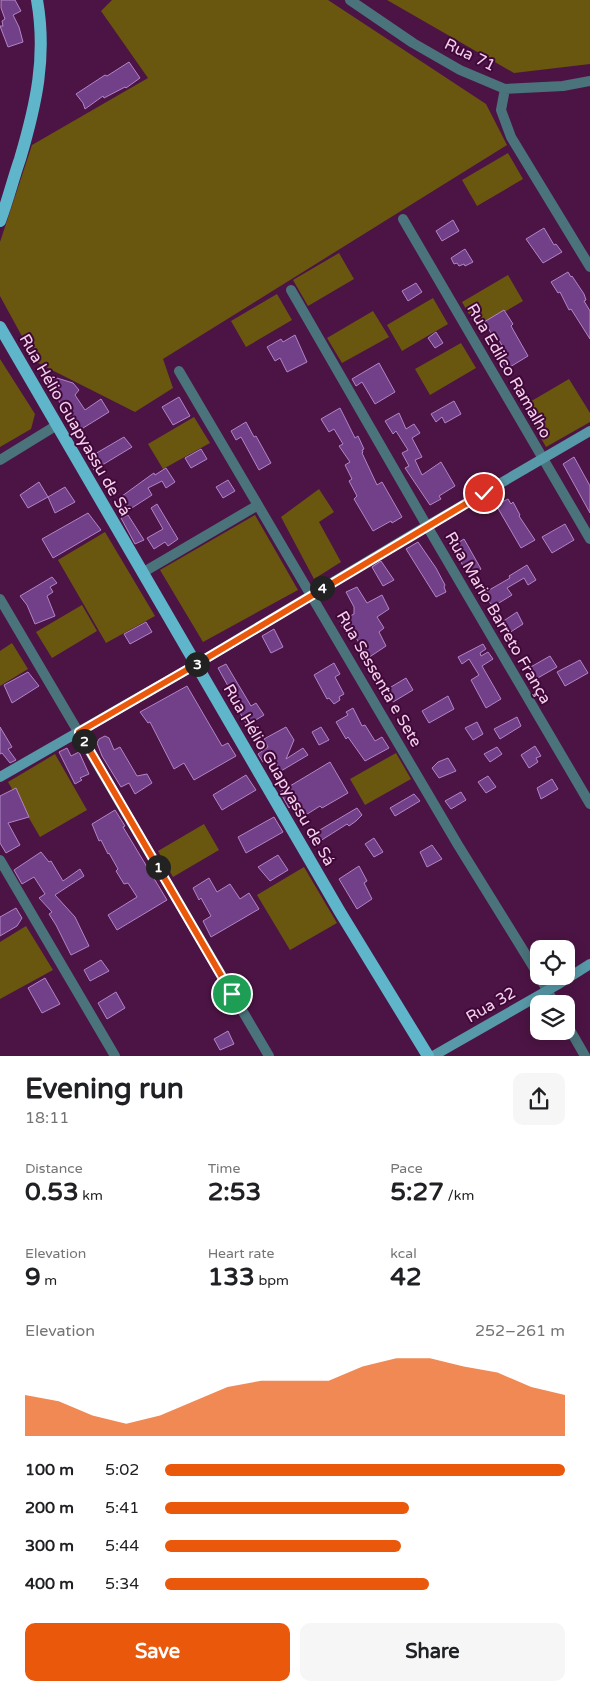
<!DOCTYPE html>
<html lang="en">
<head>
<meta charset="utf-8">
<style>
  body { margin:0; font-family:"Varela Round",sans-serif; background:#f6f6f6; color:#202124; height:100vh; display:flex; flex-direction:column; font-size:19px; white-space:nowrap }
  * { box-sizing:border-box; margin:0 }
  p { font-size:16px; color:#757577 }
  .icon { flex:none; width:28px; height:28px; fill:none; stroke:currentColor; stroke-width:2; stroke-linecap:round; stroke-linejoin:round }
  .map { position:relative; height:1056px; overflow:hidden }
  .side { display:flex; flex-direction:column; background:#fff; flex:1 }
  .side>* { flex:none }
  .tools { position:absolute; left:530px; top:940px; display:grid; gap:10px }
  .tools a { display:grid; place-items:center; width:45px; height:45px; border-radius:10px; background:#fff; box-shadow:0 2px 12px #0003; font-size:25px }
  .pin { position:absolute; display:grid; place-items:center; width:42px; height:42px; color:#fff; margin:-21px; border:2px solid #fff; border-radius:50%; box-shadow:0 1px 5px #0007 }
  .km { position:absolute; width:25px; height:25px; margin:-12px; border-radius:50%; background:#222; color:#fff; font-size:14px; line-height:25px; text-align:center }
  .round { display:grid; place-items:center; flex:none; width:52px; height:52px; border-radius:10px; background:#f6f6f6 }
  .overview { display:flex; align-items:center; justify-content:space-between; height:85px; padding:0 25px }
  h1 { font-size:28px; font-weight:700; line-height:38px }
  .stats { display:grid; grid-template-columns:repeat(3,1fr); gap:8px; height:85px; padding:5px 25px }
  .stats div { display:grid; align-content:center }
  .stats b { font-size:25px; font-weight:700 }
  .stats small { font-size:14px; font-weight:400 }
  .stats p { font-size:14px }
  .chart { height:140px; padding:10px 25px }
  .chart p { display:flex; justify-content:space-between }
  .chart svg { width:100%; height:90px; margin-top:5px; fill:#ea580c; opacity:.7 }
  .cta { display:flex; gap:10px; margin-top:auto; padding:10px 25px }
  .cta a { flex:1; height:58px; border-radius:10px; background:#ea580c; color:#fff; font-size:20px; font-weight:700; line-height:58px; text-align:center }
  .cta a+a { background:#f6f6f6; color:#202124 }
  ul { padding:0 25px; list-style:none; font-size:16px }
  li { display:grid; grid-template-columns:80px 60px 1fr; align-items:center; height:38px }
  li i { height:12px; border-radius:6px; background:#ea580c }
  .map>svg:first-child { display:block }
</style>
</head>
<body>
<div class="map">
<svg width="590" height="1056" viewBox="0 0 590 1056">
  <rect width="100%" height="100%" fill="#4c1444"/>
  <!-- green -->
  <path fill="#69570f" d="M112 0H328L486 104 507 145 163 359 173 388 135 412 36 362 0 296V242L32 145 148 78 101 11Z
    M387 0H590V64L514 73Z
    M508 153 523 179 477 206 462 180Z
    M339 253 354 279 308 306 293 280Z
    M508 275 523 301 477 328 462 302Z
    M277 294 292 320 246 347 231 321Z
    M433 298 448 324 402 351 387 325Z
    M373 311 389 337 342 363 327 338Z
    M461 343 476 368 430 395 415 369Z
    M0 359 35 414 31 429 0 447Z
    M569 379 590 413V422L546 447 523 406Z
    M194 417 210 443 163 469 148 444Z
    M319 489 334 512 319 522 341 562 314 579 281 517Z
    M255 515 298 590 203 642 160 570Z
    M105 532 155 616 106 643 58 560Z
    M82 605 97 631 52 658 36 632Z
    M12 643 28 669 0 686V651Z
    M396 753 411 779 365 805 350 779Z
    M55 754 87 810 40 837 8 782Z
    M204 824 219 850 173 877 158 851Z
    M304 867 337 923 290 950 257 895Z
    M26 926 53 970 0 999V942Z"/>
  <!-- building -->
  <path fill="#724089" stroke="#b185c6" d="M1 0H15L21 11 13 15 19 27 23 42 8 47 0 26H3L2 21 5 19 1 8Z
    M129 62 140 78 126 88 125 87 104 98 103 96 85 109 83 103 76 94 105 75 107 76Z
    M453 220 459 231 442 241 436 231Z
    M544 228 554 245 556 244 562 252 543 263 526 239Z
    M465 249 473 262 465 266 464 264 459 266 457 263 454 264 451 258Z
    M568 272 571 277 572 276 584 294 586 300 584 301 590 311V339L571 309 569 310 560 292 558 293 551 282Z
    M416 283 422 292 408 301 402 291Z
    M504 310 513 324 511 326 528 356 505 370 496 353 504 349 496 335 493 336 484 322Z
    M436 332 443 343 435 348 428 338Z
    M295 335 307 362 287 372 280 358 275 361 267 347 281 339 283 342Z
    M379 363 395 392 375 404 362 382 356 386 352 379Z
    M57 378 73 383 79 390 75 395 85 410 101 399 109 412 75 433 69 421 72 419 64 405 62 406 48 383Z
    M179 397 190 416 173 425 162 407Z
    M454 401 461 414 445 423 442 417 436 422 431 414Z
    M340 408 355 438 358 436 364 449 362 450 363 452 362 453 377 485 382 482 402 517 392 523 391 521 373 531 354 499 357 496 349 481 352 479 345 465 350 462 339 446 343 444 334 429 329 432 321 419Z
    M399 413 406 429 414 424 420 433 412 438 422 457 415 460 422 475 441 462 455 486 439 496 441 499 430 505 405 468 409 466 402 453 408 450 396 431 393 434 385 421Z
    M246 422 254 437 256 436 271 463 259 470 241 437 236 440 231 431Z
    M124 437 132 447 94 470 88 458Z
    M201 449 207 459 191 468 185 458Z
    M574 457 590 486V513L563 464Z
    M166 468 175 482 166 488 162 481 148 488 152 495 121 515 114 503 118 499 151 475 154 473 155 475Z
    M228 480 235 491 223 498 216 487Z
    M39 482 48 497 28 508 20 495Z
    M65 487 75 502 55 513 48 497Z
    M508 499 511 504 513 502 520 515 519 516 535 540 521 548 496 505Z
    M157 504 178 539 168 546 165 542 154 549 147 538 163 529 151 508Z
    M88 513 101 530 53 558 42 539Z
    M128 515 144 540 135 544 121 518Z
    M565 524 574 540 552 553 542 537Z
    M464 539 481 569 471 577 469 571 466 572 453 546Z
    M418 542 436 568 445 585 444 587 446 592 436 597 406 549Z
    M381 561 394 580 383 586 372 567Z
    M527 565 536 580 528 585 524 578 507 588 512 595 494 606 490 603 484 593 510 578 509 576Z
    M52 577 57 583 50 587 53 592 47 596 55 616 35 624 27 605 20 596Z
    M357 587 367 603 382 595 389 609 377 617 384 628 379 632 386 646 368 658 355 636 350 639 339 622 354 614V607L346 592Z
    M517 612 523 624 509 633 502 622Z
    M146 622 152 632 130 644 124 634Z
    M274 629 283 647 271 653 262 636Z
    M483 644 486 649 480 653 481 656 488 652 493 659 482 666 501 699 486 708 471 680 479 675 469 659 462 664 458 657Z
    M550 656 557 667 536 679 529 668Z
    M580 660 588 673 565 686 557 672Z
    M334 663 340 674 335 677 344 694 339 697 340 700 334 704 329 698 327 699 314 675Z
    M226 664 251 706 256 703 264 715 251 723 249 720 246 723 240 713 241 712 226 687 228 686 218 668Z
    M28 672 39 686 12 703 4 685Z
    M406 678 413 690 393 702 386 690Z
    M187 686 222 746 228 743 236 756 194 780 184 763 174 769 150 722 148 723 140 712Z
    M448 696 454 709 429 723 422 711Z
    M353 708 362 726 365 725 375 741 382 737 389 748 365 761 348 737 346 739 336 722 348 715 346 712Z
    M517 717 521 726 500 739 494 729Z
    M477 722 483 734 473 740 465 728Z
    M0 727 12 747 8 749 16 760 10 763 2 753 0 754Z
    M286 727 294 740 286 759 303 748 308 755 281 771 272 757 263 762 258 754 268 747 264 739Z
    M321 727 329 740 319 745 312 732Z
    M105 736 109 738 114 750 120 747 137 776 147 774 152 783 135 794 129 783 121 787 102 756 97 743 99 739Z
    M535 746 541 756 536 758 538 762 529 768 521 755Z
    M497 747 502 754 490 762 484 754Z
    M67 748 71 756 79 752 89 774 80 778 82 780 75 784 59 752Z
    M448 758 456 771 439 778 432 768 438 762Z
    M330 762 348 793 322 808 320 806 301 818 293 804 289 808 280 792Z
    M246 775 256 790 222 810 213 795Z
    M488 776 496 787 486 793 478 782Z
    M552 779 558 789 541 799 537 788Z
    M16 788 29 817 8 823 20 845 6 853 0 843V796Z
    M461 792 466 800 451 809 445 801Z
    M414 794 420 801 395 816 390 808Z
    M357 808 362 815 356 821 349 826 347 824 317 843 313 834Z
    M115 810 125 826 123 827 167 900 117 930 108 915 137 897 128 883 124 884 116 871 118 869 109 853 108 854 101 840 99 841 92 824Z
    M274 817 283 832 246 853 238 837Z
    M374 838 383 852 374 857 365 844Z
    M432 845 442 859 427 867 420 852Z
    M41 852 49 862 51 861 63 881 80 869 84 876 55 895 75 917 89 946 71 955 56 925 49 914 52 912 39 898 45 894 34 877 22 884 14 870Z
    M278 855 288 870 270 881 258 867Z
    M359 866 367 881 364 883 372 899 357 909 339 879Z
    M209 878 217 892 230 884 240 899 249 893 259 909 211 937 203 921 211 916 201 898 199 900 193 888Z
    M16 908 22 918 17 926 0 936V917Z
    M101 960 109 971 90 981 84 970Z
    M45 978 60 1004 42 1013 28 988Z
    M116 992 125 1008 107 1019 98 1003Z
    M228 1031 234 1044 220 1050 214 1039Z"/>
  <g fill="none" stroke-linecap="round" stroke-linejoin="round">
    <!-- street -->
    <path stroke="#4b737c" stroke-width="10" d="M350 0 413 43 460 70 505 89 563 86 590 81
      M505 89 501 110 511 137 590 267
      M403 219 590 539
      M291 290 427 526 590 804
      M179 371 458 845 539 976
      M0 460 57 425
      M142 573 258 505
      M0 599 269 1056
      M0 860 115 1056
      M539 976 555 1004
      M566 1023 585 1056"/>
    <!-- secondary -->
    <path stroke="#5799a8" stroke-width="10" d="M0 777 195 665 410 536 590 431
      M433 1056 557 985 590 964"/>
    <!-- primary -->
    <path stroke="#5fb6ca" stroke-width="12" d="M0 221C8 200 13 179 20 159 36 105 47 57 37 0
      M0 327 340 912 428 1056"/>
  </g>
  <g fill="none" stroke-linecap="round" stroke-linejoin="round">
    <!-- route casing -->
    <g stroke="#fff" stroke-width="10">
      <path id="route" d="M232 994 79 732 195 665 484 493"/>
    </g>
    <!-- route -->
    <use href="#route" stroke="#ea580c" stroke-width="6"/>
  </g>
  <g text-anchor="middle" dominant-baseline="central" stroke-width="4" stroke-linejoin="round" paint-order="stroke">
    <!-- street labels -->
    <g font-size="16" fill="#f4d1ec" stroke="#400839">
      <text transform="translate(470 55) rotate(26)">Rua 71</text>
      <text transform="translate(509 371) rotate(60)">Rua Edilco Ramalho</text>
      <text transform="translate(75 425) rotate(60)">Rua Hélio Guapyassu de Sá</text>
      <text transform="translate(498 618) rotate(60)">Rua Mario Barreto França</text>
      <text transform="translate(379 679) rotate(60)">Rua Sessenta e Sete</text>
      <text transform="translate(279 775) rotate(60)">Rua Hélio Guapyassu de Sá</text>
      <text transform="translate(491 1005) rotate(-30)">Rua 32</text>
    </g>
  </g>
</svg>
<div class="tools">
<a><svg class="icon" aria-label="locate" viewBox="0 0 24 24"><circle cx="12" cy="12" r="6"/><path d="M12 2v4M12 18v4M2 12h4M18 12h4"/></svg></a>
<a><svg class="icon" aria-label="layers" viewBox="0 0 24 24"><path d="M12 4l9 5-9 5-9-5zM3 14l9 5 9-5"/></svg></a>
</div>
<div class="pin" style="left:232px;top:994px;background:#1e9e55"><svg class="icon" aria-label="arrive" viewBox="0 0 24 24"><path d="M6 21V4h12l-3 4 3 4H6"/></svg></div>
<div class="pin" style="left:484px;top:493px;background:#d93025"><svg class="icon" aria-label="check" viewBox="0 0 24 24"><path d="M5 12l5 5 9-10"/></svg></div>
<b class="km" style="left:158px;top:867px">1</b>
<b class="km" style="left:84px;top:741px">2</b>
<b class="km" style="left:197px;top:664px">3</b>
<b class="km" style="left:322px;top:588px">4</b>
</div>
<section class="side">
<div class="overview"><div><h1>Evening run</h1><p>18:11</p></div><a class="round"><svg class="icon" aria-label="share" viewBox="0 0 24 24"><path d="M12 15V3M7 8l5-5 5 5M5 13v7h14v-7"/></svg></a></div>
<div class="stats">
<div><p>Distance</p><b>0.53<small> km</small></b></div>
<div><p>Time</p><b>2:53</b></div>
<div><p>Pace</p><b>5:27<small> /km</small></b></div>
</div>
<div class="stats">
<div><p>Elevation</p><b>9<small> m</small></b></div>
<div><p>Heart rate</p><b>133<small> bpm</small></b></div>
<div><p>kcal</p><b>42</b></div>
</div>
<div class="chart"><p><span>Elevation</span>252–261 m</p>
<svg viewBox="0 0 160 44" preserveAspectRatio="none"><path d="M0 44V24L10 27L20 34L30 38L40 34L50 27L60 20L70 17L80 17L90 17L100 10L110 6L120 6L130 10L140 13L150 20L160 24V44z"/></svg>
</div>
<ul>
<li><b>100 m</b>5:02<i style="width:100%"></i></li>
<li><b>200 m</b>5:41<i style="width:61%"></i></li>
<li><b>300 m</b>5:44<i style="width:59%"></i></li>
<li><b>400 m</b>5:34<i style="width:66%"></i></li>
</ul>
<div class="cta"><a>Save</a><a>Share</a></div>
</section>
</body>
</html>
